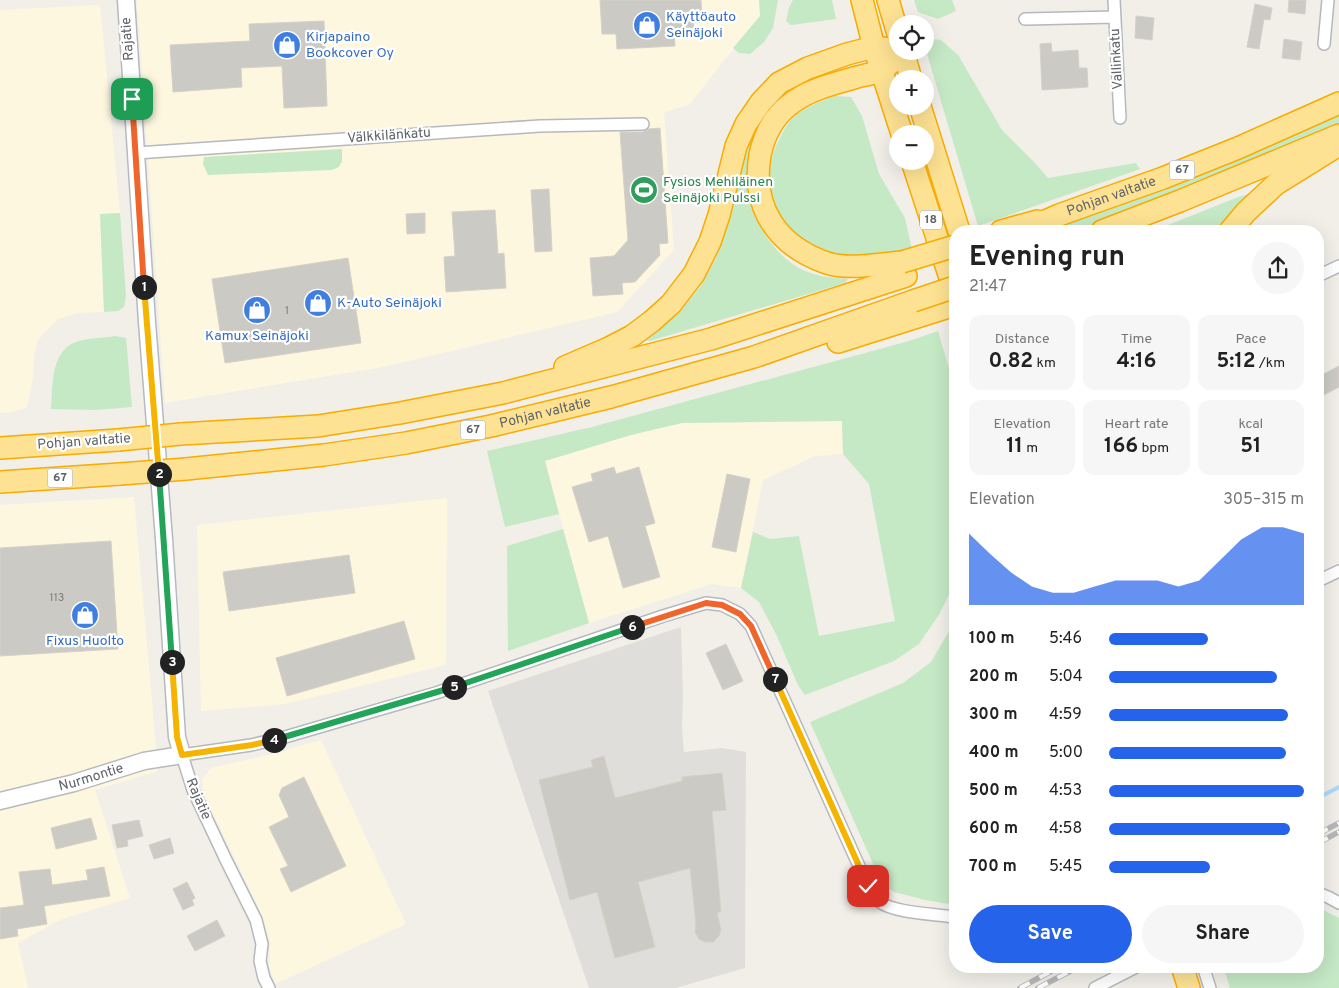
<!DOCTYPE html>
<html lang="en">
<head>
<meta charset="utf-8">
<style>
  body { margin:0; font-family:Overpass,sans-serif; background:#f6f6f6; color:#222; height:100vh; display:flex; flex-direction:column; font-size:19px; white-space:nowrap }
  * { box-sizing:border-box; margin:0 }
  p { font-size:16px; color:#767676 }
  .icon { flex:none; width:28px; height:28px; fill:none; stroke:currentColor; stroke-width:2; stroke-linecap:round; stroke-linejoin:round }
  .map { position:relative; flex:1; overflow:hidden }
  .drawer { position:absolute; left:949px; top:225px; width:375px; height:748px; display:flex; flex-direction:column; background:#fff; border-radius:20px; box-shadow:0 5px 20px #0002 }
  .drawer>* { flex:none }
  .controls { position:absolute; left:889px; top:15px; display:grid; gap:10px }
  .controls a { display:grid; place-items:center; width:45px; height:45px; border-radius:50%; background:#fff; box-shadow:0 5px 20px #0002; font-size:25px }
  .pin { position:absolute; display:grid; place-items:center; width:42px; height:42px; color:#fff; margin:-21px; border-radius:10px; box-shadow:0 2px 8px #0006 }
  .km { position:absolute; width:25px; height:25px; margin:-12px; border-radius:50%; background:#222; color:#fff; font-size:14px; line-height:25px; text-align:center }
  .round { display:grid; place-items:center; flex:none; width:52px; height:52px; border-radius:26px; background:#f6f6f6 }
  .summary { display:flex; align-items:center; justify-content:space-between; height:85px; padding:0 20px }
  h1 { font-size:28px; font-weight:700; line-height:38px }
  .metrics { display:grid; grid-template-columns:repeat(3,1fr); gap:8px; height:85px; padding:5px 20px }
  .metrics div { display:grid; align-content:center; border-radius:12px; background:#f6f6f6; text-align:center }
  .metrics b { font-size:21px; font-weight:700 }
  .metrics small { font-size:14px; font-weight:400 }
  .metrics p { font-size:14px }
  .chart { height:140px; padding:10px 20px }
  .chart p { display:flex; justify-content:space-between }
  .chart svg { width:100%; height:90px; margin-top:5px; fill:#2563eb; opacity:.7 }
  .button { display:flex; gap:10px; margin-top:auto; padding:10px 20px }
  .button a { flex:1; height:58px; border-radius:30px; background:#2563eb; color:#fff; font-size:20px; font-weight:700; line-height:58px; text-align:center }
  .button a+a { background:#f6f6f6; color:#222 }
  ul { padding:0 20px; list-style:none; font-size:16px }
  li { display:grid; grid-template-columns:80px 60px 1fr; align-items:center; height:38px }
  li i { height:12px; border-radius:6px; background:#2563eb }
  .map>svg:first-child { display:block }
</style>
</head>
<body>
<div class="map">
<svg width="1339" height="988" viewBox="0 0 1339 988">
  <rect width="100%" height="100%" fill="#f1efe8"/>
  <!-- commercial -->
  <path fill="#fef7e0" d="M137 0H772V3L722 63 689 105 664 112 674 250 617 312 383 367 165 403Z
    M100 5 120 213 100 214 104 312 77 313 58 319 38 340 34 355 33 378 27 407 13 412 0 413V10Z
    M842 421 843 454 815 456 763 480 741 588 712 584 589 623 545 461 631 435 682 423Z
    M134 497 158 771 95 790 130 898 62 919 18 943 28 988H0V505Z
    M447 498 446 665 286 704 201 711 197 525Z
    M321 740 406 924 275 984 269 966 270 942 258 907 204 795 202 780 211 768 276 753Z"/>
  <!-- industrial -->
  <path fill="#e0deda" d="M681 627 683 693 682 730 684 752 722 748 746 752 745 968 676 988H589L488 691Z"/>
  <!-- green -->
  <path fill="#c5e8c5" d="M759 0H778L773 28 764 42 750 54 739 53 733 48 760 16Z
    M793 0H832L836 19 791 25 786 21 789 8Z
    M914 0H952L956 11 938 19 918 12Z
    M925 38 941 40 958 55 1002 130 1034 162 1048 178 1136 163 1140 169 978 226 925 47Z
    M835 96 851 97 862 116 879 174 905 218 912 250C894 254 877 256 859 256 853 257 846 258 840 257 787 245 753 198 776 146 781 136 786 124 794 117 804 107 822 101 835 96Z
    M1339 109V123L1224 173 1075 231H1048L1144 194Z
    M755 129 760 130C754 148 747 166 747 186 748 215 774 255 799 268 814 276 831 278 848 279L845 283 650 341 644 340 676 316 700 287 716 258 727 225 734 187 743 155Z
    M342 149V161L339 167 332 170 208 175 203 164 204 157Z
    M1255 193 1223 225 1219 231H1153L1241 196Z
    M120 213 126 296 124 307 118 311 104 312 100 214Z
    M938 331 955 389V582L940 613 919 644 894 661 805 695 798 685 776 634 759 602 741 588 753 532 770 539 799 536 819 636 895 621 869 484 843 454 842 421 682 423 631 435 545 461 559 514 505 527 487 451 592 427 909 341Z
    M115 336 126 338 132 407 96 410 51 409C53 387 50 351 76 342 86 338 104 338 115 336Z
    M563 529 589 623 508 651 507 546Z
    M955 621V905L925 900 894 892 882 884 810 722 903 683 931 662Z
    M1318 909H1321L1339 918V988H1230L1223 966H1318Z"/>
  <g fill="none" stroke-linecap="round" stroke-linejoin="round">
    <!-- stream -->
    <path stroke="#aadaff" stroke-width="4" d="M1318 798 1339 787"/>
  </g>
  <!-- building -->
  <path fill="#cccac5" stroke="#d6d1c6" d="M600 0H701L702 20 693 21 694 28 674 29 675 46 617 49 616 34H602Z
    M1289 0H1306L1305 14 1288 12Z
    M1255 4 1272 8 1270 20 1264 19 1259 49 1247 47Z
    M1136 16 1154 18 1152 40 1135 38Z
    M324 21 327 106 284 108 282 66 241 68 242 87 173 92 170 45 250 41 249 24Z
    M1284 39 1302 42 1300 60 1282 58Z
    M1051 43 1052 52 1078 50 1079 68H1087L1088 87 1042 90 1040 44Z
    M660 128 668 243 659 244 660 255 635 282 622 283 623 294 593 296 590 258 614 256 628 240 620 132H643L648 129Z
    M549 189 552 251 535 252 531 190Z
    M495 210 498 254 504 253 506 288 446 292 444 257 455 256 452 212Z
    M425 213V233L407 234 406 214Z
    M348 258 361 343 225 363 212 279Z
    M1339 366V387L1318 398V377Z
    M614 467 616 474 639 467 655 523 645 526 660 577 623 588 608 536 589 542 572 487 593 481 591 474Z
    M727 474 750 479 736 552 712 547Z
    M111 541 118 649 0 656V548Z
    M349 555 355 593 229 611 223 572Z
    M404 621 415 659 287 696 276 658Z
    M726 644 743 681 723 690 706 653Z
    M604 756 615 798 682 781V777L722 773 726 810 712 811 721 912H717L721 930 719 936 713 942H705L699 939 695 932 696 924 690 868 638 882 655 947 615 958 597 892 570 900 539 780 593 767 591 760Z
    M304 777 346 866 291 892 280 869 288 866 269 827 289 817 279 795 282 788Z
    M91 818 97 839 56 849 51 828Z
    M139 820 143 836 127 840 128 846 117 848 112 825Z
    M170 838 174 853 154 859 149 845Z
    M104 867 110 896 44 906 47 924 17 929 18 936 0 939V908L24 905 19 872 50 869 52 885 88 880 86 870Z
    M187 882 195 898 192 900 194 905 183 910 173 889Z
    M217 920 225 936 195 951 187 936Z"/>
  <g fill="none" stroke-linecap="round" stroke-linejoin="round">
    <!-- street casing -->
    <g stroke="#b5b8bc" stroke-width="14">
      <path id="street" d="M1114 0 1120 118
        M1025 19 1115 17
        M1324 44 1328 0
        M136 153 540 126 643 124
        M1318 276 1339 266
        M1318 581 1339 571
        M1318 893 1328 897 1339 903
        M1203 966 1210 988
        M269 988 264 978 260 961 262 944 256 920 226 860 193 790 182 755 251 745 285 737 436 693 663 616 706 603 722 605 740 614 751 626 868 886C871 891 875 898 880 902 894 913 936 914 955 917
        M1095 988 1138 966"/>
    </g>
    <!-- secondary casing -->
    <g stroke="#b6babf" stroke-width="19">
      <g id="secondary">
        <path id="s1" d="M0 801 74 783 144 761 182 755 177 737 164 539 147 322 126 0"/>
      </g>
    </g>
    <!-- highway casing -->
    <g stroke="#f9ab00" stroke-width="24">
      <g id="highway">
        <path d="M862 0 874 47 902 134"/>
        <path d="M888 0 898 34"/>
        <path d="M903 51 911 79"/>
        <path d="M920 106 959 231"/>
        <path d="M912 161 955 293"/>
        <path d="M1001 231 1037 221"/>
        <path id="s2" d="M1023 231 1059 215 1163 178 1238 148 1339 103"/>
        <path d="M1102 231 1180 201 1339 135"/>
        <path d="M1230 231 1246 212 1276 184 1334 148"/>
        <path d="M902 262C880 264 848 270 827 263 777 246 751 207 760 155 764 136 773 118 788 106 808 89 837 83 861 76 867 75 874 73 880 71 888 67 896 57 903 51"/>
        <path d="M838 342 955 305"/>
        <path d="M565 367 609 348 632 336 652 321 671 304 694 274 710 242 719 215 736 146 746 124 761 102 779 83 808 68 847 54 874 47 898 50"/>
        <path d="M181 434 318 426 400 413 503 393 711 339 906 276"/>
        <path d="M0 448 118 440"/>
        <path id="s3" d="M186 469 324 455 406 443 491 426 611 397 754 357 913 301"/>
        <path d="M0 482 120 474"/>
        <path d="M1182 966 1189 988"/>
      </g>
    </g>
    <!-- street -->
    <use href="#street" stroke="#fff" stroke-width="11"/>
    <!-- secondary -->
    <use href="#secondary" stroke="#fff" stroke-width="16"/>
    <!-- highway -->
    <use href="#highway" stroke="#fde293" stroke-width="21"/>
    <!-- rail casing -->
    <g stroke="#b6b7b8" stroke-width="5.5">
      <path id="rail" d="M1318 834 1339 823
        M1318 843 1339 832
        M1020 988 1061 966
        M1038 988 1080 966"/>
    </g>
    <!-- rail -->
    <use href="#rail" stroke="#fff" stroke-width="4" stroke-dasharray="11" stroke-linecap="butt"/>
    <!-- highway-bridge casing -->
    <g stroke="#f9ab00" stroke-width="24" stroke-linecap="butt">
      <path id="highway-bridge" d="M902 262 955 246
        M913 301 955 287
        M118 440 181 434
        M120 474 186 469"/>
    </g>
    <!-- highway-bridge -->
    <use href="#highway-bridge" stroke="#fde293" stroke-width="21"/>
  </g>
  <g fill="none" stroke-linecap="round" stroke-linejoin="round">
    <!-- split-1 casing -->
    <g stroke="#fff" stroke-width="10">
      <path id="split-1" d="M132 99 144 287"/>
    </g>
    <!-- split-2 casing -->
    <g stroke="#fff" stroke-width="10">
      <path id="split-2" d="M144 287 159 474"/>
    </g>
    <!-- split-3 casing -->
    <g stroke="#fff" stroke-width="10">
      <path id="split-3" d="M159 474 172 662"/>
    </g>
    <!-- split-4 casing -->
    <g stroke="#fff" stroke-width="10">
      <path id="split-4" d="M172 662 177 737 182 755 252 745 274 740"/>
    </g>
    <!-- split-5 casing -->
    <g stroke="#fff" stroke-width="10">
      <path id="split-5" d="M274 740 454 687"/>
    </g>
    <!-- split-6 casing -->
    <g stroke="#fff" stroke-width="10">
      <path id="split-6" d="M454 687 632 627"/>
    </g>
    <!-- split-7 casing -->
    <g stroke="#fff" stroke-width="10">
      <path id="split-7" d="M632 627 706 603 722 605 740 614 751 626 775 679"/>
    </g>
    <!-- split-8 casing -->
    <g stroke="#fff" stroke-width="10">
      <path id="split-8" d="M775 679 868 886"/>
    </g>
    <!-- split-1 -->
    <use href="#split-1" stroke="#f0652b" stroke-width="6"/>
    <!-- split-2 -->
    <use href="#split-2" stroke="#f5b400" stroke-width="6"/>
    <!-- split-3 -->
    <use href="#split-3" stroke="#22a559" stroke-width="6"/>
    <!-- split-4 -->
    <use href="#split-4" stroke="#f5b400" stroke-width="6"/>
    <!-- split-5 -->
    <use href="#split-5" stroke="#22a559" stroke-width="6"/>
    <!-- split-6 -->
    <use href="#split-6" stroke="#22a559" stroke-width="6"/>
    <!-- split-7 -->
    <use href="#split-7" stroke="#f0652b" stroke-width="6"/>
    <!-- split-8 -->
    <use href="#split-8" stroke="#f5b400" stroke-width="6"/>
  </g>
  <!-- icons -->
  <defs>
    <g id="shop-disc" transform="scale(1.4375)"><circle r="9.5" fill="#3f7fe0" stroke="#fff"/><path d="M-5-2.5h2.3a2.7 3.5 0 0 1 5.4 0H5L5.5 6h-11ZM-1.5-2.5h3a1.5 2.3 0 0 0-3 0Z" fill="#fff"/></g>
    <g id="stadium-disc" transform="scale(1.4375)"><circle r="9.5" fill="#2e9e5b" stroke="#fff"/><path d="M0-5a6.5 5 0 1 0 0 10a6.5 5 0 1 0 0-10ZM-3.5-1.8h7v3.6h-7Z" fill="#fff"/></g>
  </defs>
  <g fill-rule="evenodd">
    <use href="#shop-disc" x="647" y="25"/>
    <use href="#shop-disc" x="287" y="45"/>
    <use href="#stadium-disc" x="644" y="190"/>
    <use href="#shop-disc" x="318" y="303"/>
    <use href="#shop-disc" x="257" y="310"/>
    <use href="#shop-disc" x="85" y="615"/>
  </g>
  <g text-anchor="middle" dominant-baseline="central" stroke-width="4.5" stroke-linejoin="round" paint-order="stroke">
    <!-- number labels -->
    <g font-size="11" fill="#7a7d7f">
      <text x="287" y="311">1</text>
      <text x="57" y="598">113</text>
    </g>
    <!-- shield labels -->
    <g fill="#fff" stroke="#8f9295" stroke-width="1">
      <rect x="1169.5" y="160.5" width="25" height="19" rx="4"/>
      <rect x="920" y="210.5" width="22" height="19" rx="4"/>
      <rect x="460.5" y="420.5" width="25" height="19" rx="4"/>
      <rect x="47.5" y="468.5" width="25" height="19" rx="4"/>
    </g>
    <g font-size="12" font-weight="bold" fill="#5f6368">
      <text x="1182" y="170">67</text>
      <text x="931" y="220">18</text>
      <text x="473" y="430">67</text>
      <text x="60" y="478">67</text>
    </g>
    <!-- shop labels -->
    <g font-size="14" fill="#366cbe" stroke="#fff" text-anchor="start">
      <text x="666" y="17">Käyttöauto<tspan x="666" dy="16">Seinäjoki</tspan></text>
      <text x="306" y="37">Kirjapaino<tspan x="306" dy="16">Bookcover Oy</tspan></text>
      <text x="337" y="303">K-Auto Seinäjoki</text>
      <text x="257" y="336" text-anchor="middle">Kamux Seinäjoki</text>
      <text x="85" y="641" text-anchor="middle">Fixus Huolto</text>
    </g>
    <!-- street labels -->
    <g font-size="14" fill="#5f6368" stroke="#fff">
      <text transform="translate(128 39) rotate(-94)">Rajatie</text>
      <text transform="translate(1117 59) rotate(-93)">Vallinkatu</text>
      <text transform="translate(389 136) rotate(-4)">Välkkilänkatu</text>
      <text stroke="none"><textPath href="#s2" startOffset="95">Pohjan valtatie</textPath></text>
      <text stroke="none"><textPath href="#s3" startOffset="364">Pohjan valtatie</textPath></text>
      <text transform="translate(84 442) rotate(-4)">Pohjan valtatie</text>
      <text stroke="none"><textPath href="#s1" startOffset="94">Nurmontie</textPath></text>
      <text transform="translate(198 799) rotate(67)">Rajatie</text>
    </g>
    <!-- leisure labels -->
    <g font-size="14" fill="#27864d" stroke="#fff" text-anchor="start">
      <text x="663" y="182">Fysios Mehiläinen<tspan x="663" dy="16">Seinäjoki Pulssi</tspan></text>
    </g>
  </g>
</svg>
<div class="controls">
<a><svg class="icon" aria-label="locate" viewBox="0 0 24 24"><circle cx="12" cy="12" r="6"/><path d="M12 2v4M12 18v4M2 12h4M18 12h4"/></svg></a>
<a>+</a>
<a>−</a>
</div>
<div class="pin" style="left:132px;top:99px;background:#1e9e55"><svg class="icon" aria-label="arrive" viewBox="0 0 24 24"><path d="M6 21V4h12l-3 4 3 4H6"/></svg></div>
<div class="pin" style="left:868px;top:886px;background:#d93025"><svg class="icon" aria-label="check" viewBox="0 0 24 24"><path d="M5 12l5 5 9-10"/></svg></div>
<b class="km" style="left:144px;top:287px">1</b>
<b class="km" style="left:159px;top:474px">2</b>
<b class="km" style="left:172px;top:662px">3</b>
<b class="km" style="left:274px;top:740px">4</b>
<b class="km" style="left:454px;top:687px">5</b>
<b class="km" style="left:632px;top:627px">6</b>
<b class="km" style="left:775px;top:679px">7</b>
<section class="drawer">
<div class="summary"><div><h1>Evening run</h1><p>21:47</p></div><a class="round"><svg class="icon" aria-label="share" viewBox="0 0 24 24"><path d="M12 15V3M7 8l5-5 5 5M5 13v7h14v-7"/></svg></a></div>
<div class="metrics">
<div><p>Distance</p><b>0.82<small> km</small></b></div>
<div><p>Time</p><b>4:16</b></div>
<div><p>Pace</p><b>5:12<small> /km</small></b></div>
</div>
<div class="metrics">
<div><p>Elevation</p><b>11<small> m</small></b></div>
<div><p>Heart rate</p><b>166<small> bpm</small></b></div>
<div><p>kcal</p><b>51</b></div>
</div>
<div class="chart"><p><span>Elevation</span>305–315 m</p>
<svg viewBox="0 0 160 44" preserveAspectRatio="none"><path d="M0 44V9L10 19L20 28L30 35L40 38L50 38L60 35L70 32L80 32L90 32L100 35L110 32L120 22L130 12L140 6L150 6L160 9V44z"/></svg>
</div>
<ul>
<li><b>100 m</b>5:46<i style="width:51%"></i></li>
<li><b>200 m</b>5:04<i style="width:86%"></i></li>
<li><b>300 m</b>4:59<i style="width:92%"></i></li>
<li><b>400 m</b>5:00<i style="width:91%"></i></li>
<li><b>500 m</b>4:53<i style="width:100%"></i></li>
<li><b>600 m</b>4:58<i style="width:93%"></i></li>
<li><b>700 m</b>5:45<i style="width:52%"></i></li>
</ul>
<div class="button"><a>Save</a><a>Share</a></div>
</section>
</div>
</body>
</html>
